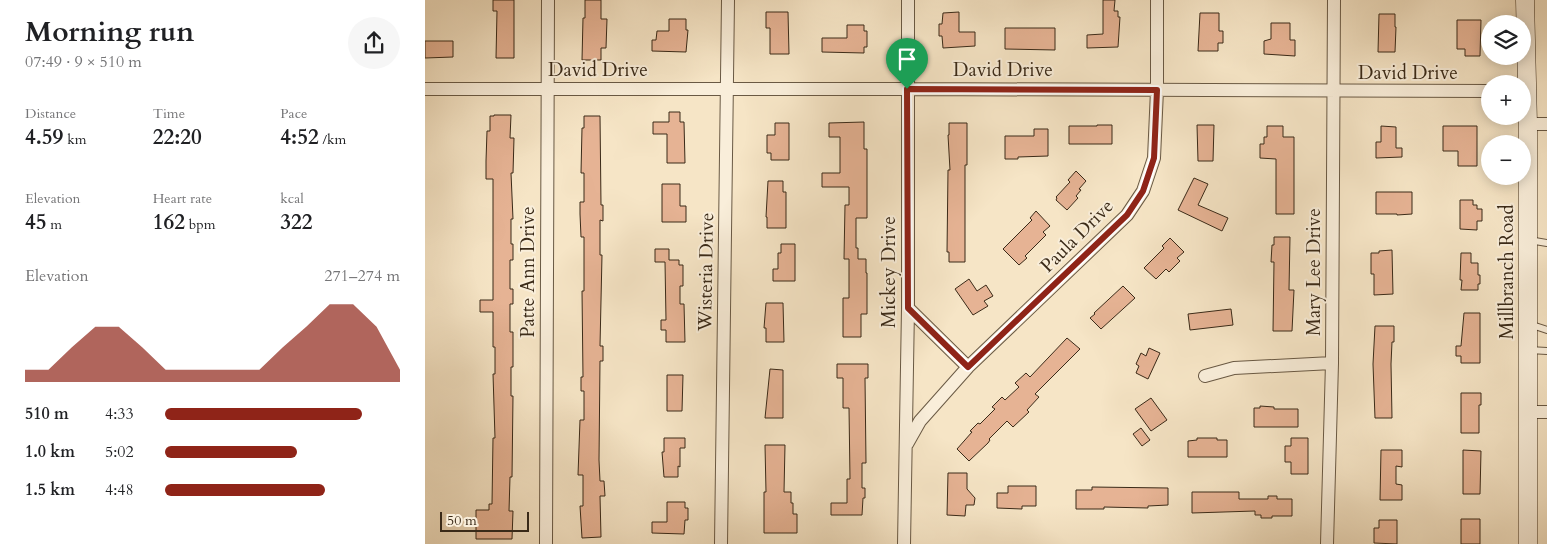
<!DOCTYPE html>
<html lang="en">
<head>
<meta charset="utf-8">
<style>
  body { margin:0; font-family:Cardo,serif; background:#f6f6f6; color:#202124; height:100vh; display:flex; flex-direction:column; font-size:19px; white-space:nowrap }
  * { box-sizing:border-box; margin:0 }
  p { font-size:16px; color:#757577 }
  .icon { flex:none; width:28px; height:28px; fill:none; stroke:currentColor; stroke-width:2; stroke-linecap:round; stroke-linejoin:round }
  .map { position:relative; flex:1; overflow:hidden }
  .panel { display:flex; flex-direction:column; background:#fff; width:425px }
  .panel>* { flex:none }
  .tools { position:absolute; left:1056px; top:15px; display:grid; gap:10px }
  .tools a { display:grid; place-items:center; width:50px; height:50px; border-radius:50%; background:#fff; box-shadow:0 2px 12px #0003; font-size:25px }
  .scale { position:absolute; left:15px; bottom:12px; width:89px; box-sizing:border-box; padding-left:5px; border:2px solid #3a2a18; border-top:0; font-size:14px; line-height:18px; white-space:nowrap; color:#3a2a18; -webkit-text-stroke:4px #f9eeda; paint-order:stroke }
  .pin { position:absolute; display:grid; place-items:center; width:42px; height:42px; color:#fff; margin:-51px -21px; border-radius:50% 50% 50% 0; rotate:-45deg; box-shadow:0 0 5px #0007 }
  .pin .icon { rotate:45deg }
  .round { display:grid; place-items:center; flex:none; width:52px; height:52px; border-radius:26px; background:#f6f6f6 }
  .overview { display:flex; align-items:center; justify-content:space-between; height:85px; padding:0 25px }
  h1 { font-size:28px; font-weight:600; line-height:38px }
  .stats { display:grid; grid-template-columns:repeat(3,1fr); gap:8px; height:85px; padding:5px 25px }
  .stats div { display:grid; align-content:center }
  .stats b { font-size:21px; font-weight:600 }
  .stats small { font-size:14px; font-weight:400 }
  .stats p { font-size:14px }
  .chart { height:140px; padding:10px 25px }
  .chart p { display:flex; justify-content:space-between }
  .chart svg { width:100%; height:90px; margin-top:5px; fill:#8f2418; opacity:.7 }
  ul { padding:0 25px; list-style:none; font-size:16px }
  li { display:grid; grid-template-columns:80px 60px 1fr; align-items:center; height:38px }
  li i { height:12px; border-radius:6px; background:#8f2418 }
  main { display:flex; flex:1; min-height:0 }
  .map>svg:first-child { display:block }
</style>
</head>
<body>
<main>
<section class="panel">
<div class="overview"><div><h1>Morning run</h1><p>07:49 · 9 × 510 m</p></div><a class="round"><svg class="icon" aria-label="share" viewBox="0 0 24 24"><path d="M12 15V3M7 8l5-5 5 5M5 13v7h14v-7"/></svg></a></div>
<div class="stats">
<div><p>Distance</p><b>4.59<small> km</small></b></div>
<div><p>Time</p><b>22:20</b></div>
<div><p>Pace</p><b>4:52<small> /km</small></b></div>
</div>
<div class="stats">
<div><p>Elevation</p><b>45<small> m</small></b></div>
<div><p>Heart rate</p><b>162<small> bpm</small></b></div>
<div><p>kcal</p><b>322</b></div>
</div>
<div class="chart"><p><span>Elevation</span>271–274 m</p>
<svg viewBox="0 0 160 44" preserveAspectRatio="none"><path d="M0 44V38L10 38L20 27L30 17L40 17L50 27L60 38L70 38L80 38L90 38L100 38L110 27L120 17L130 6L140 6L150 17L160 38V44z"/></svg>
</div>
<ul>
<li><b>510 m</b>4:33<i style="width:84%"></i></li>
<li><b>1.0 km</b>5:02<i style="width:56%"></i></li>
<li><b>1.5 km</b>4:48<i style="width:68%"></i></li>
</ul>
</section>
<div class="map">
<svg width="1122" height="544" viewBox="0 0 1122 544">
  <rect width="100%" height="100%" fill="#f6e5c6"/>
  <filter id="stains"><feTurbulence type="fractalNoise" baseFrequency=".004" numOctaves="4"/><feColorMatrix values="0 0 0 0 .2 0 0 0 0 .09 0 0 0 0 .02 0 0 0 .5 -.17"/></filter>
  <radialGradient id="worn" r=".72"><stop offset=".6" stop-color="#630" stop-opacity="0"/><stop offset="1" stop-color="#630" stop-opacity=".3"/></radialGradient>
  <!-- building -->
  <path fill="#e6b394" stroke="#3a2a18" d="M68 0H89V58H71L72 11H68Z
    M160 0H176V19H182L181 48H176V60H157L158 18H160Z
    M678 0H690L689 11H693V17H695L693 47 662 48V35L678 34Z
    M341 12H363L364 54H345V28H341Z
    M534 12V32H550V46L518 48 517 36H514V24H517L518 13Z
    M775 13H794V31H798V43H793V51H773Z
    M954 14H970V27H971L970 52H953Z
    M244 19H261V30H263L261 52 227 51V40H231L232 31H244Z
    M1032 20H1056L1055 56H1040V49H1032Z
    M846 23H865V40H870V56L839 54V41L846 39Z
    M422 25H439V31H442V47H439V53L397 52V38H422Z
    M580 28H630V50L580 49Z
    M0 41H28V57L0 58Z
    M244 112H255V122H259L260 163H242V134H228V122H244Z
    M69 115H86L85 138H89L88 173H86L88 219H86V244H88V260H85V289H88V304H85V332H88V367H86V396H88L87 477H85L84 511H88L87 539H51V510H64V504H67L68 438H70L68 374H70V347H68V312H55V300H68V179H61V161L62 131H65V116H69Z
    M159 116H175L176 205H178V221L175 220V255H177L175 346H178V361H175L174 460 175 481H179L180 496H175L176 537 157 538 155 506H158V475H153L155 420H159V391H156V377H158L157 291H159V237H156L155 214V202H159V173H156L157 128H159Z
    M439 122V149H442V218H431V248H433V259H441V273H442V314H436V337H418V298H424V259H419L420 205H424V187H397V173H415V137H404V123Z
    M350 123H364V160H346V153H342V135H350Z
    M524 123H542V165H540V262H524V252H522L523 170H525L523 135H524Z
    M672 125H687V144H644V126H672Z
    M772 125H789L788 161H773Z
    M842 126H858V137H869V214H851V159L835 158V144H839V137H842Z
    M956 126 971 127V148H977V157L951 158V142H956Z
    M1018 126H1052V166H1033V151H1018Z
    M609 129H623V156L593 157V159H580V136H609Z
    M651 171 661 181 654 189 656 190 651 196 653 198 642 210 631 200 632 198 631 197 645 182 643 180Z
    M769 178 783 184 773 205 803 218 797 231 753 210Z
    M343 181H358V192H361V228H342V217H341Z
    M237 184H255V206H261V222H237Z
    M951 192H987V214L972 215V214H951Z
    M1035 200H1048V205H1052V209H1057V221H1052V230L1035 229Z
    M611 211 625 226 618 232 621 235 600 256 602 258 594 265 578 249 607 220 605 218Z
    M849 237H865L864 290H869L867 331H848L849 262H846L847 245H849Z
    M745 238 759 252 752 258 755 261 744 272 741 269 731 279 719 268 739 248 737 246Z
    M356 244H370V281H348V269H353V253H356Z
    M230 249H244V260H254V265H258V286H255V304H259L260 342H241V330H236V320H241L240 262H230Z
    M967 250 968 294 949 295V274H946V253H954V251Z
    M1036 253H1046V263H1053V275H1055V284H1053V290H1036L1037 280H1035Z
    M544 279 552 291 561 285 568 296 559 301 563 306 548 315 530 289Z
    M698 286 710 298 676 329 665 318 670 314 669 313Z
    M341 303H358L359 342H341V328H339Z
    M806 309 808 325 765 330 763 314Z
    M1039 313H1055V363H1036V356H1031V346H1036Z
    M950 326H969V342H967L966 364 967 418H950L948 364Z
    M642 338 655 349 610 394 614 397 602 410 604 412 588 427 582 421 564 439 565 440 563 443 544 461 532 449 547 432 545 431 553 423 555 424 570 409 567 407 577 397 580 400 594 387 590 383 601 373 605 377Z
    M724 348 735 353 723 379 711 373 714 366 711 364 716 353 721 356Z
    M412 364H443V378H440L441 463H437V488H440V498H438L437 515H406V503H422V479H425L424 408H418V378H412Z
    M345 369 358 370V418H340Z
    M242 375H258L257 411H242Z
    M1036 393H1056V405H1054V433H1036Z
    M726 398 742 420 726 431 710 409Z
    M835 406 849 407V409H873V427H829V408H835Z
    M716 428 725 440 717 446 708 434Z
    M239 438H260V448H255V467L253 466V477H239L237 452H239Z
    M772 438H792V440H802V457H763V441L772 440Z
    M866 438H883V474H866V462H860V446H866Z
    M340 445H360L359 492H366V503H368V514H372V533H339V492H341Z
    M956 450H977V467L971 466V484L977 485V500H955Z
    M1038 450 1056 451 1055 494H1038Z
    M523 473H542V489L550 498 549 505H541L540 516 522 515Z
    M583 486H611V506H597V509L572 508V493H583Z
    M667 487 743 488V505L723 506V508L679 507V509H651V490H667Z
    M767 492H814V499H843V496H852V499H867V516H847V518H836V515H830V511L767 513Z
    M242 502H260V508H263V520H260L259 534 227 533V522H242Z
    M1036 519H1055V544H1036Z
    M954 520H972V544L949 543V528H954Z"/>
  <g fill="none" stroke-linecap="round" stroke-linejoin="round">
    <!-- lane casing -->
    <g stroke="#695944" stroke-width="8">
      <path id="lane" d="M1104 240 1122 243
        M1104 324 1122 330
        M1104 350 1122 351"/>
    </g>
    <!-- street casing -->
    <g stroke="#695944" stroke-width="14">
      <path id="street" d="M0 89H482L1065 91
        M1103 124H1122
        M483 308 543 367
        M780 376 809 368 907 363
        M1103 412H1122
        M482 444 495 421 543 367 702 215 718 191 729 158 732 90V0
        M121 544 123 0
        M296 544 303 0
        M479 544 483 308V0
        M902 544 907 363 909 0"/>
    </g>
    <!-- secondary casing -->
    <g stroke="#3a2a18" stroke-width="19">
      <path id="secondary" d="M1100 0 1103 124V544"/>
    </g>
    <!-- lane -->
    <use href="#lane" stroke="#f9eeda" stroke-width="6"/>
    <!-- street -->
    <use href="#street" stroke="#f9eeda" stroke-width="12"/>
    <!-- secondary -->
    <use href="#secondary" stroke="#f9eeda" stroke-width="18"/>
  </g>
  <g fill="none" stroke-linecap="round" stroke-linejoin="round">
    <!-- route casing -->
    <g stroke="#fff" stroke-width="10">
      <path id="route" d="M482 89 732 90 729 158 718 191 702 215 543 367 483 308Z"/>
    </g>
    <!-- route -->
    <use href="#route" stroke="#8f2418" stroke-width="6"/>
  </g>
  <g text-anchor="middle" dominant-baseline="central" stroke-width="4" stroke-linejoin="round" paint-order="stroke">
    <!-- street labels -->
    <g font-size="19" fill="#3a2a18" stroke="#f9eeda">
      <text x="173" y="70">David Drive</text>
      <text x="578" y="70">David Drive</text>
      <text x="983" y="73">David Drive</text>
      <text transform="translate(652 236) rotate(-45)">Paula Drive</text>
      <text transform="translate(103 272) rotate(-90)">Patte Ann Drive</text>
      <text transform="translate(281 272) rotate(-89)">Wisteria Drive</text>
      <text transform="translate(464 272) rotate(-90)">Mickey Drive</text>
      <text transform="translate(889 272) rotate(-90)">Mary Lee Drive</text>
      <text transform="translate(1082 272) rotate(-90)">Millbranch Road</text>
    </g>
  </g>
  <rect width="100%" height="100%" filter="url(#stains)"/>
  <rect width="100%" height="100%" fill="url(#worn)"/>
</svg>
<div class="tools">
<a><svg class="icon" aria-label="layers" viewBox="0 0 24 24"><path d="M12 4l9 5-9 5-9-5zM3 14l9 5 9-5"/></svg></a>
<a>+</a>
<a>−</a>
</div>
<div class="scale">50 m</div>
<div class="pin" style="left:482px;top:89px;background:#1e9e55"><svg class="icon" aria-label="arrive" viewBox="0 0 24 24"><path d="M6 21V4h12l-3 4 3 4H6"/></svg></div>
</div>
</main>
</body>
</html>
